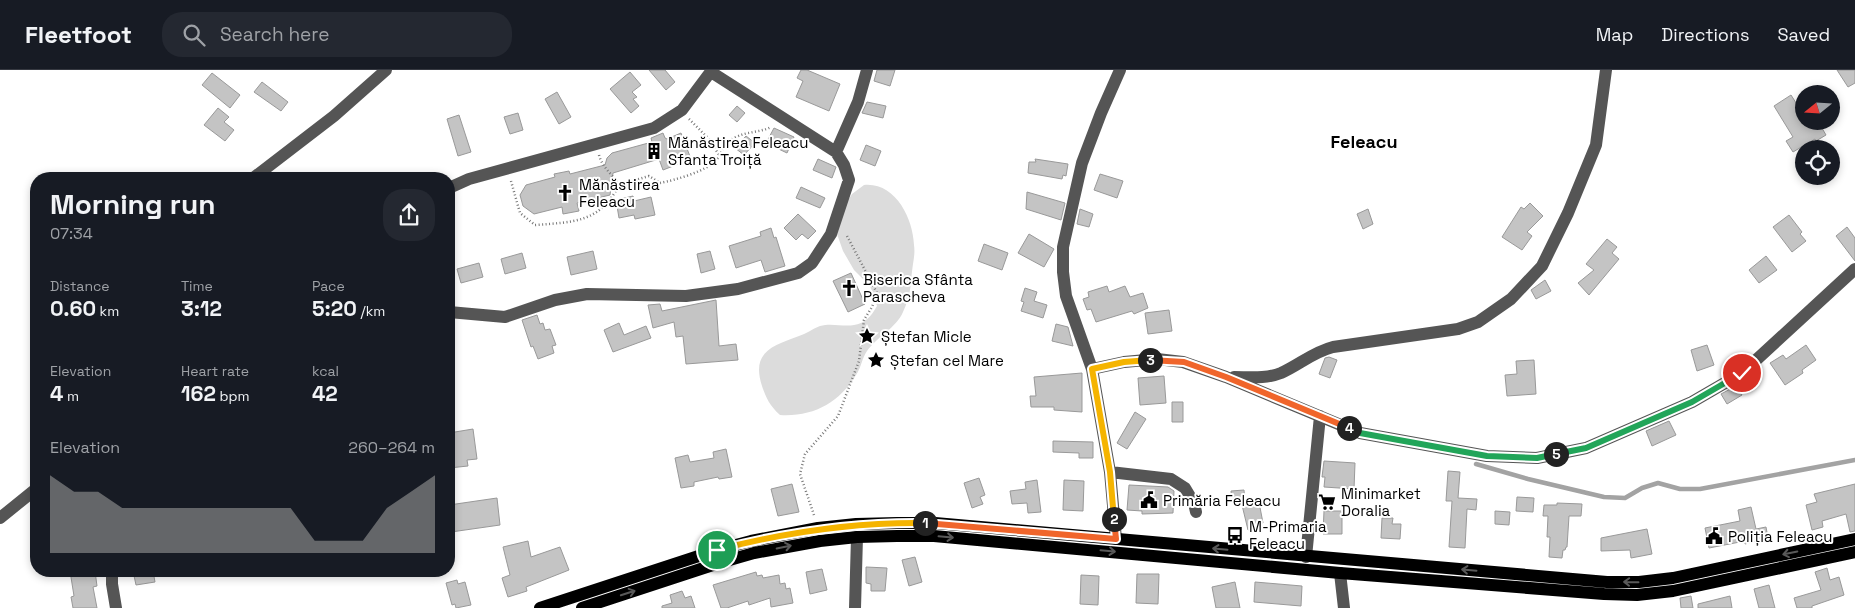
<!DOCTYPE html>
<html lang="en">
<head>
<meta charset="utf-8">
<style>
  body { margin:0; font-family:"Space Grotesk",sans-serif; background:#242831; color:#f1f3f6; height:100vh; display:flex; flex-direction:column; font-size:19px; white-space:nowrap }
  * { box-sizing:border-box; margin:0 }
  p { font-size:16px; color:#9ea1a6 }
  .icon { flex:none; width:28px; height:28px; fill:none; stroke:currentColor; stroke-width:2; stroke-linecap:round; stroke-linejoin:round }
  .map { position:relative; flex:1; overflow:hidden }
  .panel { position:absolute; left:30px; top:102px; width:425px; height:405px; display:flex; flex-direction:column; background:#171b24; border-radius:20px; box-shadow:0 2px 8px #0003 }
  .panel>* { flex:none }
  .needle { width:32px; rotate:252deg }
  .controls { position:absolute; left:1795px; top:15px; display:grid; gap:10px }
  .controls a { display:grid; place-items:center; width:45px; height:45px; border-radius:50%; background:#171b24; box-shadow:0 2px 8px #0003; font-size:25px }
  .pin { position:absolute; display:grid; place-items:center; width:42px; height:42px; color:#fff; margin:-21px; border:2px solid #fff; border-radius:50%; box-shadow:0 1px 5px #0007 }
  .km { position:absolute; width:25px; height:25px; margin:-12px; border-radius:50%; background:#222; color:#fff; font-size:14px; line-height:25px; text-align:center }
  .round { display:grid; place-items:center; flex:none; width:52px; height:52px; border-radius:20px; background:#242831 }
  .headline { display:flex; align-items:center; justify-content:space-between; height:85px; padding:0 20px }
  h1 { font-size:28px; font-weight:800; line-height:38px }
  .figures { display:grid; grid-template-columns:repeat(3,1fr); gap:8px; height:85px; padding:5px 20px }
  .figures div { display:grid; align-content:center }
  .figures b { font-size:21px; font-weight:800 }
  .figures small { font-size:14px; font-weight:400 }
  .figures p { font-size:14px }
  .chart { height:140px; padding:10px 20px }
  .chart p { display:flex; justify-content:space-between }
  .chart svg { width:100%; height:90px; margin-top:5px; fill:#858687; opacity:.7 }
  header { display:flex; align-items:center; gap:30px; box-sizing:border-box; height:70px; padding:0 25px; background:#171b24; border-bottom:1px solid #363941 }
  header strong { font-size:24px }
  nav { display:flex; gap:28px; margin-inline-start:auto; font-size:18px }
  .search { width:350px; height:45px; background:#242831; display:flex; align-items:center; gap:12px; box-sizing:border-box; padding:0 18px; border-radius:20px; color:#9ea1a6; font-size:19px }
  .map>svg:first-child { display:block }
</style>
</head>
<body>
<header>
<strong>Fleetfoot</strong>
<div class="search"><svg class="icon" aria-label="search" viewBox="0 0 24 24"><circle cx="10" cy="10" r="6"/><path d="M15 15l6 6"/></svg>Search here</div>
<nav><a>Map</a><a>Directions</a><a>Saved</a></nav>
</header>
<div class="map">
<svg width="1855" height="538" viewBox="0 0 1855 538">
  <rect width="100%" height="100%" fill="#fff"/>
  <!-- green -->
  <path fill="#dcdcdc" d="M864 115C895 112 913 148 914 175 915 182 914 188 913 194 910 214 912 223 903 242 896 258 878 266 867 281 862 288 861 298 856 305 839 333 813 347 780 345 770 336 766 328 762 316 751 282 772 276 799 266 806 264 812 259 820 256 834 252 847 259 861 253 869 249 873 243 877 236L870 216 854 200 843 181 837 164 847 132 852 124Z"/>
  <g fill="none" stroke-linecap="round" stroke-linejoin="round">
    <!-- stream -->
    <path stroke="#a3a3a3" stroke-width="4.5" d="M1476 394 1528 409 1604 427 1625 428 1642 418 1658 413 1680 419H1700L1855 390"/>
  </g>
  <!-- building -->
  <path fill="#c4c4c4" stroke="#999" d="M649 0H665L675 12 666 20Z
    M801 0H807L840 14 829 41 796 27 803 11 797 8Z
    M877 0H895L890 16 874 11Z
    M1837 0H1855V13L1848 17Z
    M630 2 641 15 632 22 637 27 633 29 639 36 631 43 610 19Z
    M212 3 240 25 230 38 202 15Z
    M262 12 288 32 281 41 254 22Z
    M557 22 571 47 559 54 545 29Z
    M1791 25 1798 36 1804 32V51H1808L1812 58 1819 53 1826 65 1816 71 1815 69 1793 82 1786 71 1793 67 1774 36Z
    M867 32 886 36 883 48 862 43Z
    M737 36 745 43 737 52 729 45Z
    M218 38 229 47 224 52 234 60 225 71 204 55Z
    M518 43 523 60 510 64 504 47Z
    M459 45 471 82 458 86 447 49Z
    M774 58 794 67 787 83 766 73Z
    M663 63 665 68 667 69 681 63 691 89 663 100 659 89 613 103 610 125 577 133 579 141 563 144 562 137 534 144 523 136 520 125 526 115 555 107 554 104 569 101 570 104 605 95 607 88 612 83 652 72 651 68Z
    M746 66 755 73 744 85 735 78Z
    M866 75 881 81 875 96 860 90Z
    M818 89 836 97 832 108 813 100Z
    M1035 89 1068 94 1066 106 1063 105 1062 109 1028 103 1029 92H1036Z
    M1100 104 1123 111 1117 128 1094 120Z
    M801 117 825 128 820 138 796 128Z
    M1027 122 1065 133 1061 150 1026 139Z
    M633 126 634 131 651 127 655 145 635 149 634 145 619 148 616 130Z
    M1530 133 1543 146 1527 162 1532 166 1522 180 1502 167 1521 137 1524 139Z
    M1080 139 1093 144 1089 157 1077 154Z
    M1368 139 1373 154 1363 159 1357 144Z
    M798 144 816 161 808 169 802 164 796 170 784 158Z
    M1789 145 1802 162 1800 164 1806 171 1792 182 1773 157Z
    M1847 157 1855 168V191L1836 166Z
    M771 158 774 168 776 167 785 196 765 202 761 190 736 198 729 176 761 166 760 162Z
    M1029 164 1054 179 1044 197 1018 183Z
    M1607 169 1617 177 1612 183 1619 189 1589 225 1578 213 1594 200 1586 194Z
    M984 174 1008 183 1002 200 978 191Z
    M593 181 597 199 571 205 567 187Z
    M710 181 715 199 701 203 697 184Z
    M522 183 526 198 505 204 501 189Z
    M1766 186 1777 200 1759 213 1749 200Z
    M479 193 483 207 461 213 457 199Z
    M851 203 865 234 848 242 833 211Z
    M1545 210 1551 221 1536 229 1531 220Z
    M1107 216 1109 222 1125 216 1130 227 1143 223 1148 238 1134 244 1132 241 1096 252 1091 239 1087 240 1083 229 1089 227 1088 222Z
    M1025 218 1037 222 1034 231 1047 235 1043 248 1021 241 1024 232 1021 231Z
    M716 230 719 276 736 274 738 290 686 294 683 266 676 267 674 252 653 258 648 235 660 234 662 241Z
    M1169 240 1172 261 1148 264 1145 243Z
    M537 245 540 254 543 253 545 260 550 259 556 275 552 276 554 283 538 289 533 276 531 277 522 250Z
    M619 253 624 265 646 256 651 268 613 282 604 260Z
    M1056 254 1068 257 1073 276 1052 271Z
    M1707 275 1714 295 1697 301 1691 280Z
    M1806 275 1816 290 1802 300 1803 303 1785 315 1770 293 1783 285 1786 289Z
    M1329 287 1337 290 1330 308 1319 304 1325 288Z
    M1534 290 1536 324 1507 326 1505 305 1517 304 1516 291Z
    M1082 303V342L1054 340V337H1031L1030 326H1036L1034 307Z
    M1164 306 1166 333 1140 335 1138 308Z
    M1736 316 1742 325 1727 334 1721 324Z
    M1172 332H1183V352H1172Z
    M1135 342 1146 349 1127 379 1117 373Z
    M1669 351 1676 365 1652 376 1646 361Z
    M473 359 477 389 467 390 468 396 449 398V363Z
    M1053 371 1093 372V388H1079V383L1053 382Z
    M726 379 732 407 719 409 718 407 694 412V416L681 418 675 388 688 385 690 392 714 388 713 382Z
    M1324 391 1355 393 1354 419 1324 417 1325 407H1322Z
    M1448 401 1460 402 1458 428 1477 429 1476 440 1467 439 1465 478 1449 477 1452 431H1446Z
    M979 408 985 425 980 427 983 434 972 438 964 413Z
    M1037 410 1041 442 1028 443 1027 433 1012 434 1010 421 1026 419 1025 412Z
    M1064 410 1084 411 1083 441 1063 440Z
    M792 414 799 442 778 446 771 419Z
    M1855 414V461L1850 462 1846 444 1822 451 1823 457 1812 460 1806 435 1817 432 1814 424Z
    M1129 415 1168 417 1174 421 1173 443 1142 444V441L1127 440Z
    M1244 420 1245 432H1232L1231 421Z
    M1517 427 1534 428 1533 442 1516 441Z
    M497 428 500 455 451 462 449 435Z
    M1259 432 1263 453 1259 454 1260 458 1248 460 1242 435Z
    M1557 433 1582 434 1581 446H1569L1567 477H1566L1565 480H1563L1562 488 1549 487 1550 467H1547L1548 446H1543L1544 435H1557Z
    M1751 437 1756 459 1766 457 1768 468 1745 474V471L1709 478 1705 458 1740 451 1738 440Z
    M1324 441H1342V464H1323Z
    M1495 441 1510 442 1509 455 1495 454Z
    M1382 448H1393L1392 454H1401L1400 469 1381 468Z
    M1647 459 1652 484 1631 488 1630 480 1601 481V468Z
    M528 471 531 487 560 477 569 500 526 517 527 521 508 527 502 508 510 505 503 477Z
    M915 487 922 512 909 516 902 490Z
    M866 497 887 498 885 521H871V514L866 513Z
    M1827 498 1830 510 1839 507 1844 525 1812 536V538H1797L1794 528 1821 520 1815 502Z
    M822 499 827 520 810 524 806 502Z
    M70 501H95L97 516 93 517 97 538H73L71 527 74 526Z
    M133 501H153L155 512 136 515Z
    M756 502 757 506 762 505 763 508 779 505 780 514 785 513 786 519 790 518 793 533 771 537 770 528 749 535 748 531 727 538H721L713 515Z
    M1137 504H1159L1158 534 1136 533Z
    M1081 505 1099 506 1098 535 1080 534Z
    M457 510 458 514 465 512 471 535 456 538 455 534 452 535 446 513Z
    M1235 512 1240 538H1216L1212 517Z
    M1255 512 1302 516 1301 536 1254 532Z
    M1769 515 1775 538H1759L1754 519Z
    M682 521 685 528 691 526 695 538H662V536L672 533 670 525Z
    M1691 526 1693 538H1681L1680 528Z
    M1730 526 1732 538H1698V534Z"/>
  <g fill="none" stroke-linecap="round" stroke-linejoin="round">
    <!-- path -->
    <path stroke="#777" stroke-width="2.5" stroke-dasharray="1 2.5" stroke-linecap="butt" d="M689 49 709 69 719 85
      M599 85C602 97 613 105 619 115
      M511 111 520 143 535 155C573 152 600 153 619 115L649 106 660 113C675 110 708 101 717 89 724 80 723 74 734 68 747 61 759 63 771 57
      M814 445 800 404 805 384 838 346 859 291 864 250 872 237 877 223 846 164"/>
    <!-- minor -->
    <path stroke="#555" stroke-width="12" d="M711 2 836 82
      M252 109 334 46 386 0
      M449 118 469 109 654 58 682 40 712 0
      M449 242 505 247 555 230 587 224 686 226 738 219 798 203 812 193 831 164 849 110 844 95 836 82 858 32 867 0
      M1092 299 1124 292 1157 289 1183 292 1226 307 1360 363 1487 386 1537 388 1586 378 1692 332 1742 303 1855 199
      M1234 307C1249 307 1266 309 1281 303 1299 295 1313 282 1333 277L1458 259 1478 252 1511 229 1542 196 1568 143 1596 75 1606 0
      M1110 402 1171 409 1185 418 1194 433 1196 442
      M0 448 36 419
      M1116 469 1110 402 1092 299 1066 226 1063 202V177L1082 93 1101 43 1120 0
      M1306 487 1320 346
      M112 501V514L116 538
      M1340 503 1344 538
      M855 538 857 467"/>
    <!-- major -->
    <path stroke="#000" stroke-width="12" d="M540 538 717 480 751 471 818 458 856 454 897 453H935L1607 512H1639L1673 508 1855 469
      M582 538 719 493 754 483 820 471 857 467 897 466H934L1340 503 1604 524 1637 525 1673 521 1855 482"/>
  </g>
  <!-- one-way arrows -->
  <defs><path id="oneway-shaft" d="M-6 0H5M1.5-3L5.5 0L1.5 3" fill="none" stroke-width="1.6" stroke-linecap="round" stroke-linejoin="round" transform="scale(1.25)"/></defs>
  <g stroke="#595959">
    <use href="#oneway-shaft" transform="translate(946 467) rotate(5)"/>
    <use href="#oneway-shaft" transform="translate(784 477) rotate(-12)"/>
    <use href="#oneway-shaft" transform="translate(1220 479) rotate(-175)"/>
    <use href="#oneway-shaft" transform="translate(1108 481) rotate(5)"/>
    <use href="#oneway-shaft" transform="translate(1790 483) rotate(168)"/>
    <use href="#oneway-shaft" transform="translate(1469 500) rotate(-175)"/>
    <use href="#oneway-shaft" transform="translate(1631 512) rotate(-179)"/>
    <use href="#oneway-shaft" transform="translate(628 523) rotate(-18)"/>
  </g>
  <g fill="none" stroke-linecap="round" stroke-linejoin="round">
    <!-- split-1 casing -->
    <g stroke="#fff" stroke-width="10">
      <path id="split-1" d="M717 480C786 462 854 452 925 453"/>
    </g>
    <!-- split-2 casing -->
    <g stroke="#fff" stroke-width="10">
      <path id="split-2" d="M925 453 1116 469 1114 449"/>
    </g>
    <!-- split-3 casing -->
    <g stroke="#fff" stroke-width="10">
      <path id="split-3" d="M1114 449 1110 402 1092 299 1124 292 1150 290"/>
    </g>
    <!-- split-4 casing -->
    <g stroke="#fff" stroke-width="10">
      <path id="split-4" d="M1150 290 1184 292 1226 307 1349 358"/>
    </g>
    <!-- split-5 casing -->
    <g stroke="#fff" stroke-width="10">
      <path id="split-5" d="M1349 358 1360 363 1487 386 1537 388 1556 384"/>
    </g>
    <!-- split-6 casing -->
    <g stroke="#fff" stroke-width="10">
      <path id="split-6" d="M1556 384 1586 378 1692 332 1742 303"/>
    </g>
    <!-- split-1 -->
    <use href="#split-1" stroke="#f5b400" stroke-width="6"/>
    <!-- split-2 -->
    <use href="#split-2" stroke="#f0652b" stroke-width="6"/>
    <!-- split-3 -->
    <use href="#split-3" stroke="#f5b400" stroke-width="6"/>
    <!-- split-4 -->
    <use href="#split-4" stroke="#f0652b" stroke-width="6"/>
    <!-- split-5 -->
    <use href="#split-5" stroke="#22a559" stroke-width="6"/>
    <!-- split-6 -->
    <use href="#split-6" stroke="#22a559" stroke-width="6"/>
  </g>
  <!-- icons -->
  <defs>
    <g id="building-bare" transform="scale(1.35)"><path d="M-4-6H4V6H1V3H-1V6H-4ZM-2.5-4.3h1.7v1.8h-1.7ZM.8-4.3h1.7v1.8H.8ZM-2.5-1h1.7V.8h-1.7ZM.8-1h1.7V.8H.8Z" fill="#000" stroke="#fff" stroke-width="2.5" paint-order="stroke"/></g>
    <g id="church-bare" transform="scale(1.35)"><path d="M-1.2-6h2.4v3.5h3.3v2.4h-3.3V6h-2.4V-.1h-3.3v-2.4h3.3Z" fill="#000" stroke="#fff" stroke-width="2.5" paint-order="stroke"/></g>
    <g id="sight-bare" transform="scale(1.35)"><path d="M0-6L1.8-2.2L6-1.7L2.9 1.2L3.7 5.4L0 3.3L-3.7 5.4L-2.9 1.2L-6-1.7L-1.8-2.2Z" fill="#000" stroke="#fff" stroke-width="2.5" paint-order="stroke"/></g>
    <g id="civic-bare" transform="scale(1.35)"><path d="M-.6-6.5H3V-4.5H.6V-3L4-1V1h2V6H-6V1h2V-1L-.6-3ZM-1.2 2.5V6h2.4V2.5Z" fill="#000" stroke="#fff" stroke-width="2.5" paint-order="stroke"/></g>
    <g id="supermarket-bare" transform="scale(1.35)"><path d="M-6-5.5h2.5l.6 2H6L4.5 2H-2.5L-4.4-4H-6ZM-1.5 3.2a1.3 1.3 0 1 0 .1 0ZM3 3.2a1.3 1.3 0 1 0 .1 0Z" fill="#000" stroke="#fff" stroke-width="2.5" paint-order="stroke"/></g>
    <g id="bus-bare" transform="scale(1.35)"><path d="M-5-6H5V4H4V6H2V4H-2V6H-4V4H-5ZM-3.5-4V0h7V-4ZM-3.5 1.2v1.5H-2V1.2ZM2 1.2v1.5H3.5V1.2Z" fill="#000" stroke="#fff" stroke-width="2.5" paint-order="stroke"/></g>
  </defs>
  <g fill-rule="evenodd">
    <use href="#building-bare" x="654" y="81"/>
    <use href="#church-bare" x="565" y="123"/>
    <use href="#church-bare" x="849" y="218"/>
    <use href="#sight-bare" x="867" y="266"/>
    <use href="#sight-bare" x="876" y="290"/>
    <use href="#civic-bare" x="1149" y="430"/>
    <use href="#supermarket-bare" x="1327" y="432"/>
    <use href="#bus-bare" x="1235" y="465"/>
    <use href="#civic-bare" x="1714" y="466"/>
  </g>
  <g text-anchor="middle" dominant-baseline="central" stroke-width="4" stroke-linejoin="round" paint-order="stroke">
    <!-- poi labels -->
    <g font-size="15" fill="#000" stroke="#fff" text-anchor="start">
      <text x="668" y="72">Mănăstirea Feleacu<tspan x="668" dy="17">Sfanta Troiță</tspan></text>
      <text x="579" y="114">Mănăstirea<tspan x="579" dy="17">Feleacu</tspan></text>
      <text x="863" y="209">Biserica Sfânta<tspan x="863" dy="17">Parascheva</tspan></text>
      <text x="881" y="266">Ștefan Micle</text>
      <text x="890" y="290">Ștefan cel Mare</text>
      <text x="1341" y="423">Minimarket<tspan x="1341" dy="17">Doralia</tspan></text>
      <text x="1163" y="430">Primăria Feleacu</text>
      <text x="1249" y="456">M-Primaria<tspan x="1249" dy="17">Feleacu</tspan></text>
      <text x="1728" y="466">Poliția Feleacu</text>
    </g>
    <!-- quarter labels -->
    <g font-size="18" font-weight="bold" fill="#000" stroke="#fff">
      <text x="1364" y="71">Feleacu</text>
    </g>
  </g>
</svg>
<div class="controls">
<a><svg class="needle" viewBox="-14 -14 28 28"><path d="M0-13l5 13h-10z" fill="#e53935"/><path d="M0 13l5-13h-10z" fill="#9ea1a6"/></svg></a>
<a><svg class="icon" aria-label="locate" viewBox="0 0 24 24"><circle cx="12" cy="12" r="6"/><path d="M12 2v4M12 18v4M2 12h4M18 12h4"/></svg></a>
</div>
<div class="pin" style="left:717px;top:480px;background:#1e9e55"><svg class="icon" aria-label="arrive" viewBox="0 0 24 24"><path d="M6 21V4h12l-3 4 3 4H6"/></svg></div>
<div class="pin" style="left:1742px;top:303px;background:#d93025"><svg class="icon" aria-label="check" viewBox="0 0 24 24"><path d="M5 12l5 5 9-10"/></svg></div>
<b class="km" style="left:925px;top:453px">1</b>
<b class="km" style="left:1114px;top:449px">2</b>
<b class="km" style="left:1150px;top:290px">3</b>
<b class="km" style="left:1349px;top:358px">4</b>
<b class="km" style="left:1556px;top:384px">5</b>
<section class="panel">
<div class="headline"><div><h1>Morning run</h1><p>07:34</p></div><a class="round"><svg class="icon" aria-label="share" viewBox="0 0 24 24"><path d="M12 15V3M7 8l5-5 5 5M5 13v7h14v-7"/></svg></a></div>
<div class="figures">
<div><p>Distance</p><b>0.60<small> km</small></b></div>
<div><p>Time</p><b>3:12</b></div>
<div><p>Pace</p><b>5:20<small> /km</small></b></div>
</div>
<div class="figures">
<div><p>Elevation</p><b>4<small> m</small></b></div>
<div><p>Heart rate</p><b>162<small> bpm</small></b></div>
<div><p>kcal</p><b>42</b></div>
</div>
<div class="chart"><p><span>Elevation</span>260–264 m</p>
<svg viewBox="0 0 160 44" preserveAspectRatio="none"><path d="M0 44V6L10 14L20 14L30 22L40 22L50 22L60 22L70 22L80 22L90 22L100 22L110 38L120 38L130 38L140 22L150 14L160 6V44z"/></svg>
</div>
</section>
</div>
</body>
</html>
